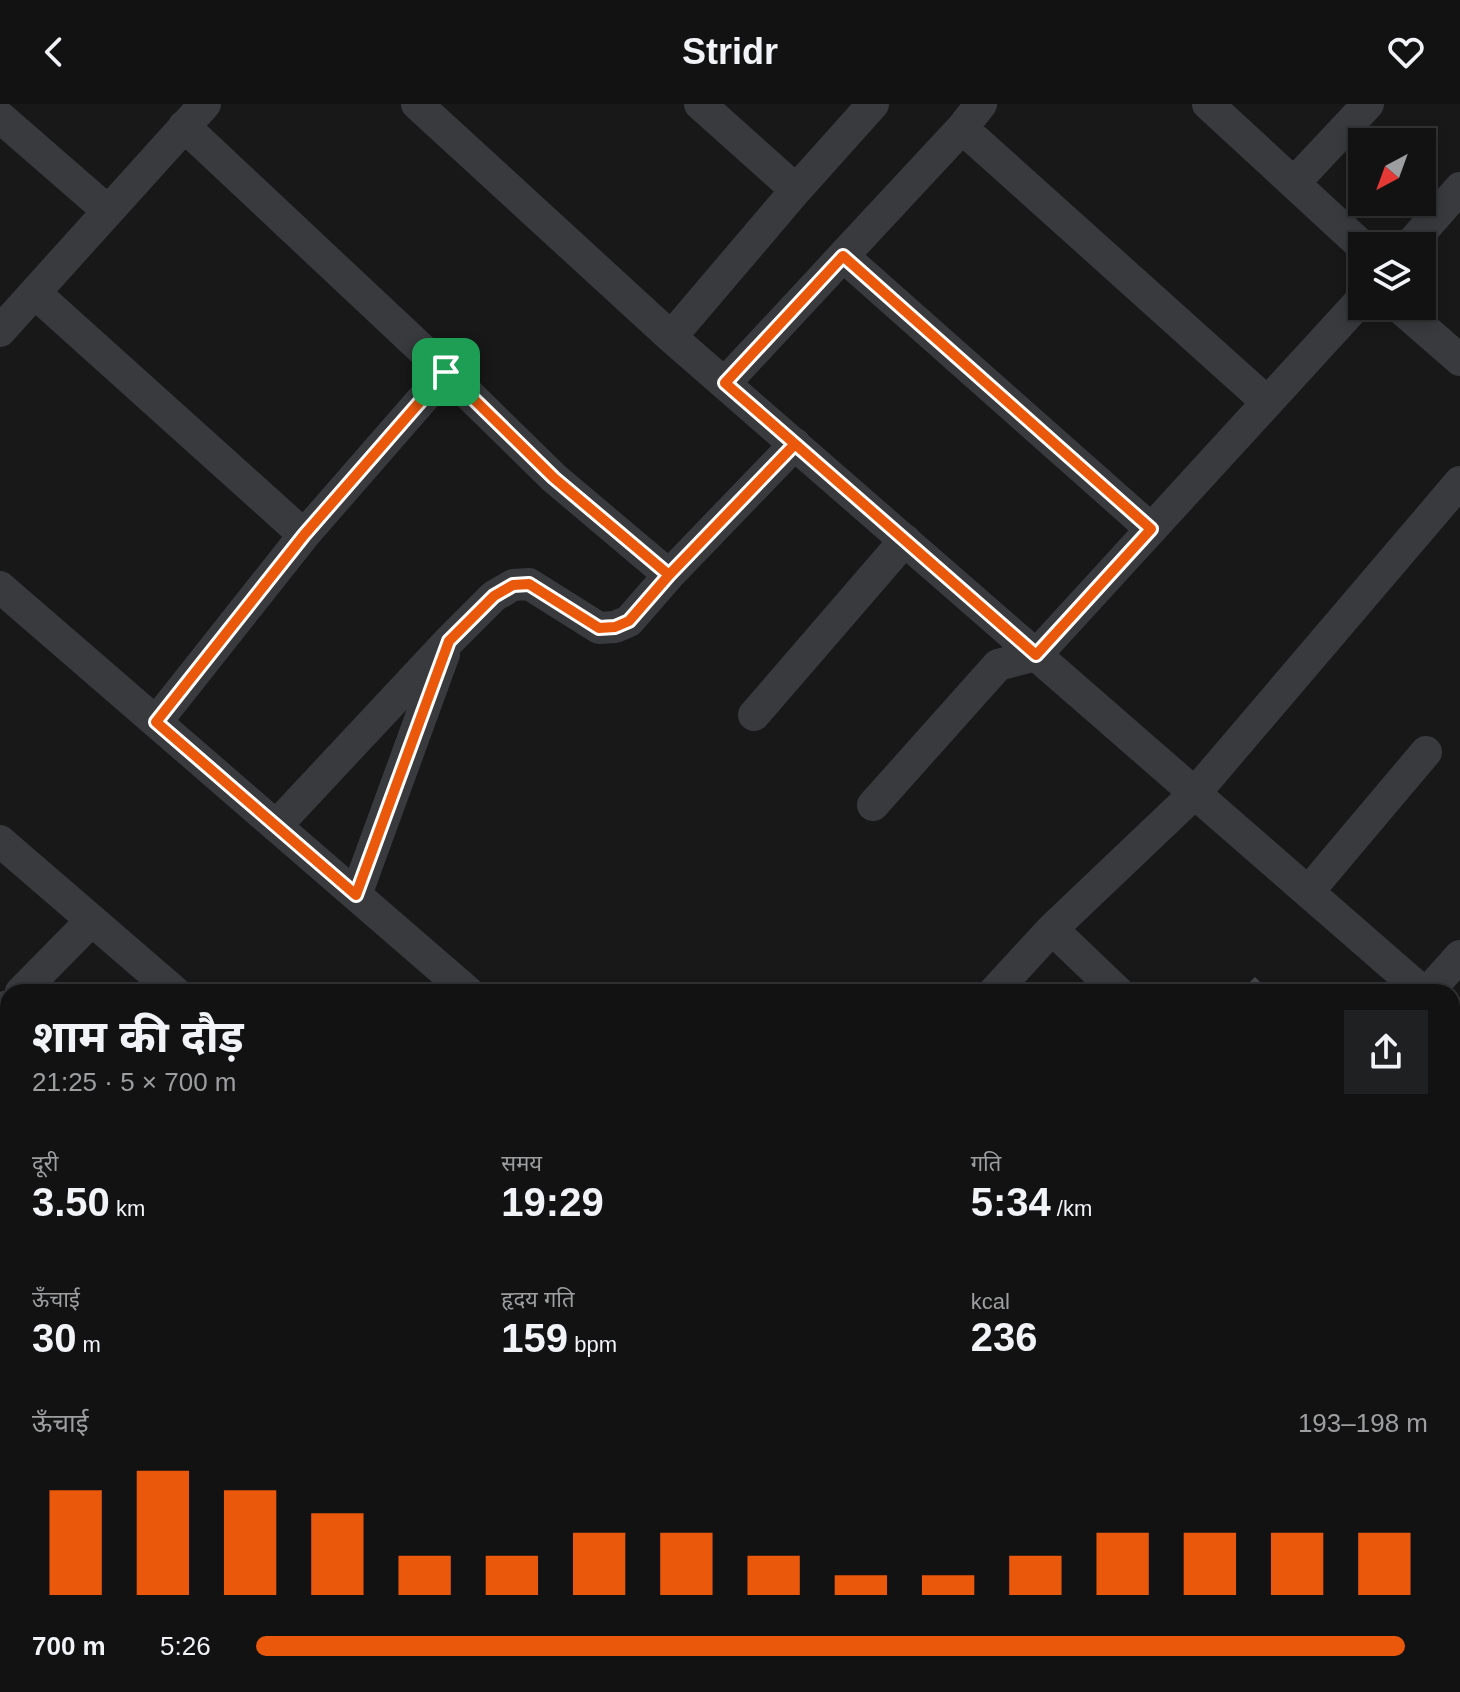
<!DOCTYPE html>
<html lang="hi">
<head>
<meta charset="utf-8">
<style>
  body { margin:0; font-family:Arial,"Noto Sans Devanagari",sans-serif; background:#1f2021; color:#f1f3f6; height:100vh; display:flex; flex-direction:column; font-size:30px; white-space:nowrap }
  * { box-sizing:border-box; margin:0 }
  p { font-size:26px; color:#9c9ea0 }
  .icon { flex:none; width:44px; height:44px; fill:none; stroke:currentColor; stroke-width:2; stroke-linecap:round; stroke-linejoin:round }
  .map { position:relative; flex:1; overflow:hidden }
  .side { position:absolute; left:0px; top:880px; width:1460px; height:708px; display:flex; flex-direction:column; background:#121213; border-radius:24px 24px 0 0; box-shadow:0 4px 12px #0003,0 0 0 2px #313233 }
  .side>* { flex:none }
  .needle { width:52px; rotate:221deg }
  .controls { position:absolute; left:1348px; top:24px; display:grid; gap:16px }
  .controls a { display:grid; place-items:center; width:88px; height:88px; border-radius:0px; background:#121213; box-shadow:0 4px 12px #0003,0 0 0 2px #313233; font-size:40px }
  .pin { position:absolute; display:grid; place-items:center; width:68px; height:68px; color:#fff; margin:-34px; border-radius:16px; box-shadow:0 4px 12px #0006 }
  .round { display:grid; place-items:center; flex:none; width:84px; height:84px; border-radius:0px; background:#1f2021 }
  .overview { display:flex; align-items:center; justify-content:space-between; height:136px; padding:0 32px }
  h1 { font-size:44px; font-weight:700; line-height:60px }
  .stats { display:grid; grid-template-columns:repeat(3,1fr); gap:12px; height:136px; padding:8px 32px }
  .stats div { display:grid; align-content:center }
  .stats b { font-size:40px; font-weight:700 }
  .stats small { font-size:22px; font-weight:400 }
  .stats p { font-size:22px }
  .chart { height:224px; padding:16px 32px }
  .chart p { display:flex; justify-content:space-between }
  .chart svg { width:100%; height:144px; margin-top:8px; stroke:#ea580c; stroke-width:6 }
  ul { padding:0 32px; list-style:none; font-size:26px }
  li { display:grid; grid-template-columns:128px 96px 1fr; align-items:center; height:60px }
  li i { height:20px; border-radius:10px; background:#ea580c }
  header { display:flex; justify-content:space-between; align-items:center; height:104px; padding:0 32px; background:#121213; font-size:36px; font-weight:700 }
  .map>svg:first-child { display:block }
</style>
</head>
<body>
<header><svg class="icon" aria-label="back" viewBox="0 0 24 24"><path d="M15 5l-7 7 7 7"/></svg>Stridr<svg class="icon" aria-label="heart" viewBox="0 0 24 24"><path d="M12 20l-8-8c-3-5 5-10 8-4 3-6 11-1 8 4z"/></svg></header>
<div class="map">
<svg width="1460" height="1588" viewBox="0 0 1460 1588">
  <rect width="100%" height="100%" fill="#181819"/>
  <!-- building -->
  <path fill="#454649" d="M1255 873 1270 888H1240Z"/>
  <g fill="none" stroke-linecap="round" stroke-linejoin="round">
    <!-- minor -->
    <path stroke="#393a3e" stroke-width="32" d="M417 0 671 233 1423 888
      M700 0 796 86
      M981 0 962 24 1267 298
      M1208 0 1362 142
      M0 13 108 107
      M184 22 446 268 554 374 669 471
      M962 24 843 152 1151 425
      M1294 79 1368 0
      M1409 142 1460 84
      M35 189 304 431
      M1398 202 1460 256
      M0 227 205 0
      M671 233 796 86 873 0
      M725 279 843 152
      M0 483 468 888
      M754 611 905 436
      M156 618 304 431 446 268
      M873 701 998 561 1036 551 1362 195
      M276 722 449 537 494 492 513 481 529 480 599 524 615 523 629 517 669 471 795 340
      M0 737 175 888
      M1308 788 1426 648
      M356 791 444 550
      M1052 825 1118 888
      M21 888 91 817
      M994 888 1052 825 1195 689 1460 378
      M1428 888 1460 852
      M0 910 8 902
      M1452 1055 1460 1046
      M1452 1197 1460 1204
      M0 1456 8 1463
      M11 1588 18 1580
      M270 1588 276 1580
      M504 1588 511 1580
      M790 1588 797 1580
      M1262 1588 1268 1580"/>
    <!-- tertiary -->
    <path stroke="#393a3e" stroke-width="40" d="M0 1102 8 1109
      M545 1580 554 1588"/>
  </g>
  <g fill="none" stroke-linecap="round" stroke-linejoin="round">
    <!-- route casing -->
    <g stroke="#fff" stroke-width="16">
      <path id="route" d="M446 268 304 431 156 618 356 791 449 537 494 492 513 481 529 480 599 524 615 523 629 517 669 471 795 340 1036 551 1151 425 843 152 725 279 795 340 669 471 554 374 446 268"/>
    </g>
    <!-- route -->
    <use href="#route" stroke="#ea580c" stroke-width="10"/>
  </g>
</svg>
<div class="controls">
<a><svg class="needle" viewBox="-14 -14 28 28"><path d="M0-13l5 13h-10z" fill="#e53935"/><path d="M0 13l5-13h-10z" fill="#9c9ea0"/></svg></a>
<a><svg class="icon" aria-label="layers" viewBox="0 0 24 24"><path d="M12 4l9 5-9 5-9-5zM3 14l9 5 9-5"/></svg></a>
</div>
<div class="pin" style="left:446px;top:268px;background:#1e9e55"><svg class="icon" aria-label="arrive" viewBox="0 0 24 24"><path d="M6 21V4h12l-3 4 3 4H6"/></svg></div>
<section class="side">
<div class="overview"><div><h1>शाम की दौड़</h1><p>21:25 · 5 × 700 m</p></div><a class="round"><svg class="icon" aria-label="share" viewBox="0 0 24 24"><path d="M12 15V3M7 8l5-5 5 5M5 13v7h14v-7"/></svg></a></div>
<div class="stats">
<div><p>दूरी</p><b>3.50<small> km</small></b></div>
<div><p>समय</p><b>19:29</b></div>
<div><p>गति</p><b>5:34<small> /km</small></b></div>
</div>
<div class="stats">
<div><p>ऊँचाई</p><b>30<small> m</small></b></div>
<div><p>हृदय गति</p><b>159<small> bpm</small></b></div>
<div><p>kcal</p><b>236</b></div>
</div>
<div class="chart"><p><span>ऊँचाई</span>193–198 m</p>
<svg viewBox="0 0 160 44" preserveAspectRatio="none"><path d="M5 44V12M15 44V6M25 44V12M35 44V19M45 44V32M55 44V32M65 44V25M75 44V25M85 44V32M95 44V38M105 44V38M115 44V32M125 44V25M135 44V25M145 44V25M155 44V25"/></svg>
</div>
<ul>
<li><b>700 m</b>5:26<i style="width:98%"></i></li>
</ul>
</section>
</div>
</body>
</html>
